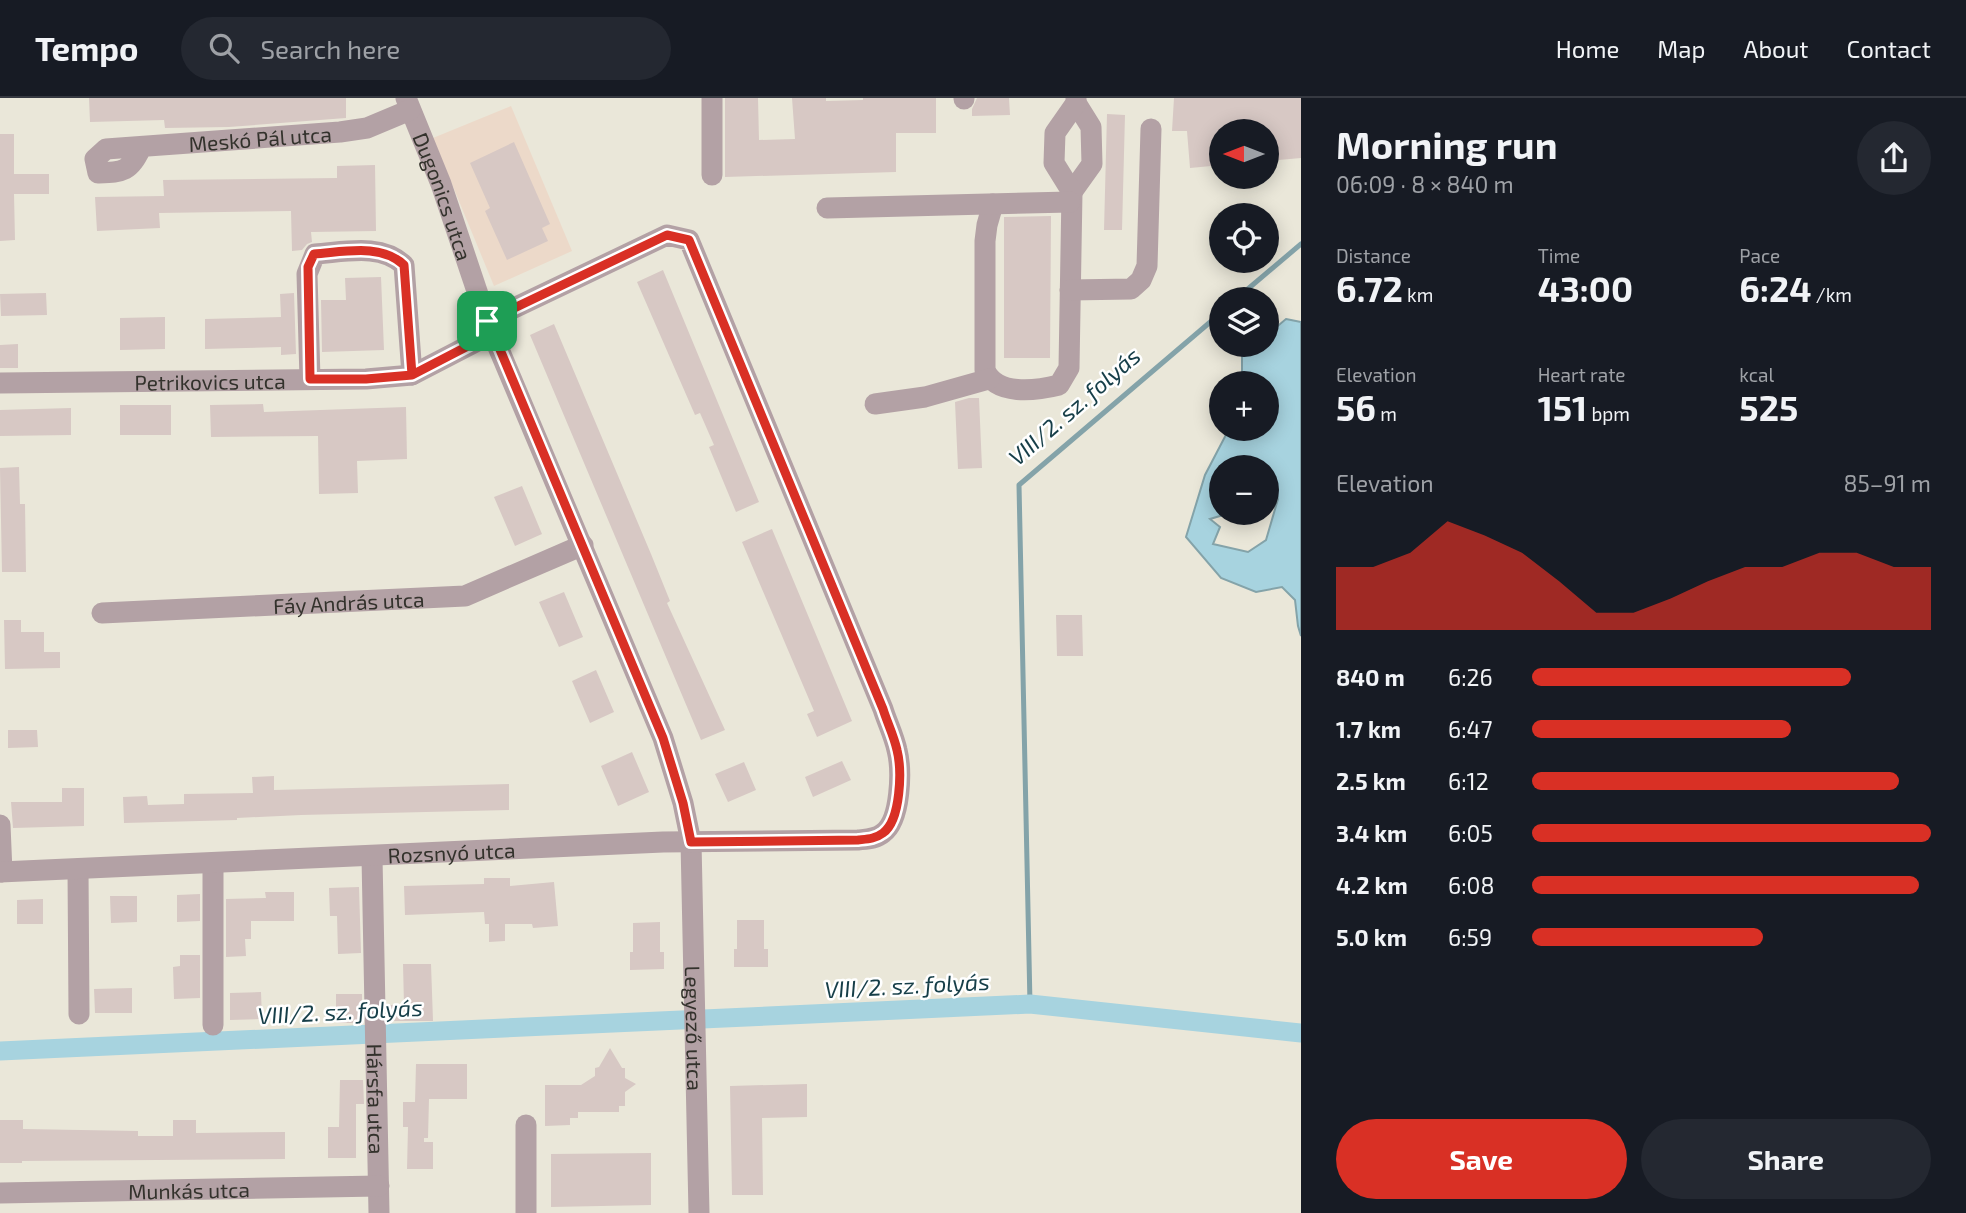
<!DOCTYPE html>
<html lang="en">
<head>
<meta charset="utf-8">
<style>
  body { margin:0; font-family:"Exo 2",sans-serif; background:#242831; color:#f1f3f6; height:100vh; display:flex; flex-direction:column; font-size:26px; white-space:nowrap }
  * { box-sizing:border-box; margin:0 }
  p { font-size:23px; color:#9ea1a6 }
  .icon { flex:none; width:38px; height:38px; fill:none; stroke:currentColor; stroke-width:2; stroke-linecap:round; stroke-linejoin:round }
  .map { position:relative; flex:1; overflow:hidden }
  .panel { display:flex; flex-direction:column; background:#171b24; width:665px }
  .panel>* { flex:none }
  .needle { width:46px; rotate:270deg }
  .fabs { position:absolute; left:1209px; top:21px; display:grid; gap:14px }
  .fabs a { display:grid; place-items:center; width:70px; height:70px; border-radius:50%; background:#171b24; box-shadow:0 4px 18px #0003; font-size:35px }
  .pin { position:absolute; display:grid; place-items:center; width:60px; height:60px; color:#fff; margin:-30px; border-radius:14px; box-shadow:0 4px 10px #0006 }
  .round { display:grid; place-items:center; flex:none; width:74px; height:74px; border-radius:37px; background:#242831 }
  .summary { display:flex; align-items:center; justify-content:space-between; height:119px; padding:0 35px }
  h1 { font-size:38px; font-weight:700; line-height:52px }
  .metrics { display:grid; grid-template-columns:repeat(3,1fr); gap:10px; height:119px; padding:7px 35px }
  .metrics div { display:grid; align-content:center }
  .metrics b { font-size:35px; font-weight:700 }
  .metrics small { font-size:19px; font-weight:400 }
  .metrics p { font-size:19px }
  .chart { height:196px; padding:14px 35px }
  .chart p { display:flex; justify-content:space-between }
  .chart svg { width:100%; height:126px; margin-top:7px; fill:#d93025; opacity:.7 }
  .action { display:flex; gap:14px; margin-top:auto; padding:14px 35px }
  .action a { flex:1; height:80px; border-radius:42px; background:#d93025; color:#fff; font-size:28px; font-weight:700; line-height:80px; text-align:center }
  .action a+a { background:#242831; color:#f1f3f6 }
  ul { padding:0 35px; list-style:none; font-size:23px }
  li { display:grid; grid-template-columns:112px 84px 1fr; align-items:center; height:52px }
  li i { height:18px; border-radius:9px; background:#d93025 }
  header { display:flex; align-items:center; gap:42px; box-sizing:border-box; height:98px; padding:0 35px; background:#171b24; border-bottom:2px solid #363941 }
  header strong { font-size:33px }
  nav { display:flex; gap:38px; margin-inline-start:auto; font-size:24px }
  .search { width:490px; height:63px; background:#242831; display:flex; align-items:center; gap:18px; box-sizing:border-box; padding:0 24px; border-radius:38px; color:#9ea1a6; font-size:26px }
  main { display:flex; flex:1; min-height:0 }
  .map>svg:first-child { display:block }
</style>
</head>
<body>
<header>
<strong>Tempo</strong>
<div class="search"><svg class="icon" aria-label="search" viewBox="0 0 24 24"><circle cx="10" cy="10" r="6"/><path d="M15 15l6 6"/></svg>Search here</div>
<nav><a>Home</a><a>Map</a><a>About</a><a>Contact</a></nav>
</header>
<main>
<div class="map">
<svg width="1301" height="1115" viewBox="0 0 1301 1115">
  <rect width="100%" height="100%" fill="#eae7d9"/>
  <!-- education -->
  <path fill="#ecd9c9" d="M511 8 572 153 494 188 433 40Z"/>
  <!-- water -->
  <path fill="#a7d3df" stroke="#84a3a9" stroke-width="2" fill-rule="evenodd" d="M1286 221 1301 224V538L1298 528 1295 502 1282 489 1256 494 1221 480 1186 439 1205 377 1229 331H1267V285H1242V258L1255 247H1267V237ZM1222 369H1267V384L1269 383 1278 401 1266 442 1248 454 1213 446 1220 429 1210 421 1230 415H1222Z"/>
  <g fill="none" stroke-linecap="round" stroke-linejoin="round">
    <!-- stream -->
    <path stroke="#84a3a9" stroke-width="5" d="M1236 201 1301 146
      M1030 906 1019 387 1222 214"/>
    <!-- canal -->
    <path stroke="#a7d3df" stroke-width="19" d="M0 953 1030 906 1301 935"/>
  </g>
  <!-- building -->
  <path fill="#d7c8c4" d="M89 0H346V20L229 29 165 30 164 22 90 24Z
    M725 0H758L759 42 795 41 792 0H826V3L863 2V0H936V35H896V74L725 79Z
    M977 0H1009L1010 17 972 18V11Z
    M1174 0H1301V60L1267 63V33H1222V67L1190 70 1187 33H1172Z
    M1107 16 1125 17 1122 132H1104Z
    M0 36H14V76H49V96H14L15 142 0 143Z
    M514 44 550 126 542 130 548 143 507 162 485 113 490 110 470 65Z
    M375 67 376 133 311 134 312 144 307 146 302 152 292 153 291 113 159 115 160 130 97 133 95 99 164 98 163 82 337 80V68Z
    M1051 118 1050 260H1004V119Z
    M663 172 759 404 736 414 709 349 714 347 700 315 695 317 637 184Z
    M381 179 384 252 322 254 321 202H346L345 180Z
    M46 195 47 217 1 218 0 196Z
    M294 195 296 256 281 257V249L205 251V221L281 219 280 196Z
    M165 219V251L120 252V220Z
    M554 226 651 456 670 503 667 505 725 632 701 642 530 237Z
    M18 246V270H0V247Z
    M969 300H979L982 370 958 371 955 304Z
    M263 306 264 314 406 309 407 361 357 363 358 395 319 396 318 338 211 339 210 307Z
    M120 307H171V337H120Z
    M71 310V337L0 338V312Z
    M19 369 20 406H25L26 474H2L0 370Z
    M522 388 542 436 515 448 494 399Z
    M772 431 852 623 817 639 807 616 814 613 742 444Z
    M564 494 583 539 559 549 539 504Z
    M1056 517H1082L1083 558H1057Z
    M4 522H21V534H44V554H60V570L5 571Z
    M596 572 614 614 590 625 572 583Z
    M8 632H37L38 649 8 650Z
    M632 654 649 694 618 708 601 668Z
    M842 663 851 682 813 699 805 679Z
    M744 664 756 692 728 704 715 676Z
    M274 678V692L509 686V712L301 717 237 720V722L124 725 123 699 147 698 148 707 184 706V696L253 695 252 679Z
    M62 690H84V728L13 730 11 704H62Z
    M484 780H510V788L554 784 558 828 533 830 532 826H505V843L489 844V826H485L484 814 405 817 404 788 484 786Z
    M359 789 361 855 338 856 337 818H330L329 790Z
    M265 794H294V823H251V841H245L246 858 226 859V801L266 800Z
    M200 796V823L177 824V797Z
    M110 798H137V824L111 825Z
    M43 801V826H17V802Z
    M737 822H764V851H768V869H734V851H737Z
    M660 824V854H664V871L630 872V854H633V825Z
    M180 857H200V900L174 901 173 869 180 868Z
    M403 866H431L433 923H388V907H404Z
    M132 890V915H95L94 891Z
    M261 894 262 921 230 922V895Z
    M336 896H362V925H336Z
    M610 950 622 970H625V980L636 986 625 994V1008H619V1014H578V1020H570V1027L545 1028V987H581L595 978V970L599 969Z
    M416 966H467V1001H429L428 1040H424V1044H433V1071H407L408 1029H403V1004H415Z
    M340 982H363L364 1006H356V1060H328V1029H339Z
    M807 986V1019L762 1020 763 1097H732L730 988Z
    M0 1022H23V1031L138 1033V1038H173V1022H196V1035L285 1034V1061L22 1063V1065H0Z
    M651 1055V1107L551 1109V1056Z"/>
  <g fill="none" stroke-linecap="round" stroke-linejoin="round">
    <!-- minor -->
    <g stroke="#b3a1a5" stroke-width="21">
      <path id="s1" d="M406 0 441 86 487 223 663 640 683 705 691 744 699 1115"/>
      <path d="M712 0V77"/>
      <path d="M964 0V1"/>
      <path id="s2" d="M141 50C129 74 124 74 98 75L95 61 106 51 340 34 367 30 410 12"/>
      <path d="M1072 94 1092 66 1091 29 1076 5"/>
      <path d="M993 106 987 127 985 143V272C996 298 1035 293 1059 287L1069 270 1072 94 1054 65 1055 35 1076 5V0"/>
      <path d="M827 110 1070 104"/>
      <path d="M1070 192 1131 191 1141 182 1147 168 1151 31"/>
      <path d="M310 281 307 176 315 156C345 154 381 145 404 167L412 277"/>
      <path id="s3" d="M0 285 366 281 412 277 493 235"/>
      <path d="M875 306 925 299 989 281"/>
      <path id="s4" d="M102 515 465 498 583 447"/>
      <path d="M0 727 2 774"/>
      <path id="s5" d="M372 759 379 1115"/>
      <path d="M213 765V927"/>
      <path d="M78 771 79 916"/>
      <path id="s6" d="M0 774 663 744 858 742C867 741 876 741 883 735 901 722 902 672 897 652 894 638 887 624 883 611L689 142 667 137 487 223"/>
      <path id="s7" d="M0 1095 379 1088"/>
      <path d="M526 1115V1027"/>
    </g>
  </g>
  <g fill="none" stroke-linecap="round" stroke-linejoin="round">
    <!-- route casing -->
    <g stroke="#fff" stroke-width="14">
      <path id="route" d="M487 223 493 235 412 277 366 281H310L308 169 314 156C344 154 381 145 404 167L412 277 493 235 663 640 683 705 691 744 858 742C867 741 875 741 883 735 901 722 902 672 897 652 894 638 887 624 883 611L689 142 667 137 487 223"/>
    </g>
    <!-- route -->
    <use href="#route" stroke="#d93025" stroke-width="9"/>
  </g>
  <g text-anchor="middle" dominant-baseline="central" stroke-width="5" stroke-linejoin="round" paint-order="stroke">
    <!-- street labels -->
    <g font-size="21" fill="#33322c" stroke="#fff">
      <text stroke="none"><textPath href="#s2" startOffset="238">Meskó Pál utca</textPath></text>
      <text stroke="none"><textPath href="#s1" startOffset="105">Dugonics utca</textPath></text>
      <text stroke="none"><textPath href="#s3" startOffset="210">Petrikovics utca</textPath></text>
      <text stroke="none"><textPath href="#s4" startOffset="247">Fáy András utca</textPath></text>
      <text stroke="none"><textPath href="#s6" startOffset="452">Rozsnyó utca</textPath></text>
      <text stroke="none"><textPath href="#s1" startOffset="984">Legyező utca</textPath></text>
      <text stroke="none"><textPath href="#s5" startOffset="242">Hársfa utca</textPath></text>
      <text stroke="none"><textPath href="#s7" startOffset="189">Munkás utca</textPath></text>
    </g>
    <!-- water labels -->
    <g font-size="23" font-style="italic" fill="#163e48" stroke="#fff">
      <text transform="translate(1074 308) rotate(-41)">VIII/2. sz. folyás</text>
      <text transform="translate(907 887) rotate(-3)">VIII/2. sz. folyás</text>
      <text transform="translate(340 913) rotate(-3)">VIII/2. sz. folyás</text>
    </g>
  </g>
</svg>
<div class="fabs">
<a><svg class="needle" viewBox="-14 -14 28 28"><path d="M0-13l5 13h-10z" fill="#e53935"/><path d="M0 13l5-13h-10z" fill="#9ea1a6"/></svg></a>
<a><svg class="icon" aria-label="locate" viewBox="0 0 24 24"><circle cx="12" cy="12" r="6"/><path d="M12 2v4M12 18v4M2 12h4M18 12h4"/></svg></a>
<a><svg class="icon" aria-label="layers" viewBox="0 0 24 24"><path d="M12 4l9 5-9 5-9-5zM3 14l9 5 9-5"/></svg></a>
<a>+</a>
<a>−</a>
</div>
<div class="pin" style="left:487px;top:223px;background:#1e9e55"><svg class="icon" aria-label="arrive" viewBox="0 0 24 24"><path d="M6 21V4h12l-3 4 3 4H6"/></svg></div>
</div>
<section class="panel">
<div class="summary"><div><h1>Morning run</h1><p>06:09 · 8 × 840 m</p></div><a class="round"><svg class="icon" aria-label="share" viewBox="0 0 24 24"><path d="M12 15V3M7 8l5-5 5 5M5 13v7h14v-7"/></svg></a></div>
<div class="metrics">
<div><p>Distance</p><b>6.72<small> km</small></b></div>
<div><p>Time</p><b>43:00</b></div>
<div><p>Pace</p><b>6:24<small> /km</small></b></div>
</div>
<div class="metrics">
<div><p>Elevation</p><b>56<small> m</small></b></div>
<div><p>Heart rate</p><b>151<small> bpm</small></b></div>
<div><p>kcal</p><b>525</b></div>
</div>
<div class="chart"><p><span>Elevation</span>85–91 m</p>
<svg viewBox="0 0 160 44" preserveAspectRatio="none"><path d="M0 44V22L10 22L20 17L30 6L40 11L50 17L60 27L70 38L80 38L90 33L100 27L110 22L120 22L130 17L140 17L150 22L160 22V44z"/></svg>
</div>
<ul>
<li><b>840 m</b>6:26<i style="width:80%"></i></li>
<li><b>1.7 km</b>6:47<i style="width:65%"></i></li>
<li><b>2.5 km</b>6:12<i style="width:92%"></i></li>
<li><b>3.4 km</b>6:05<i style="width:100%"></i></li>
<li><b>4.2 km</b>6:08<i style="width:97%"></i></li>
<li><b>5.0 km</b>6:59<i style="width:58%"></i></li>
</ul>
<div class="action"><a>Save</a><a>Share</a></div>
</section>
</main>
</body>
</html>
